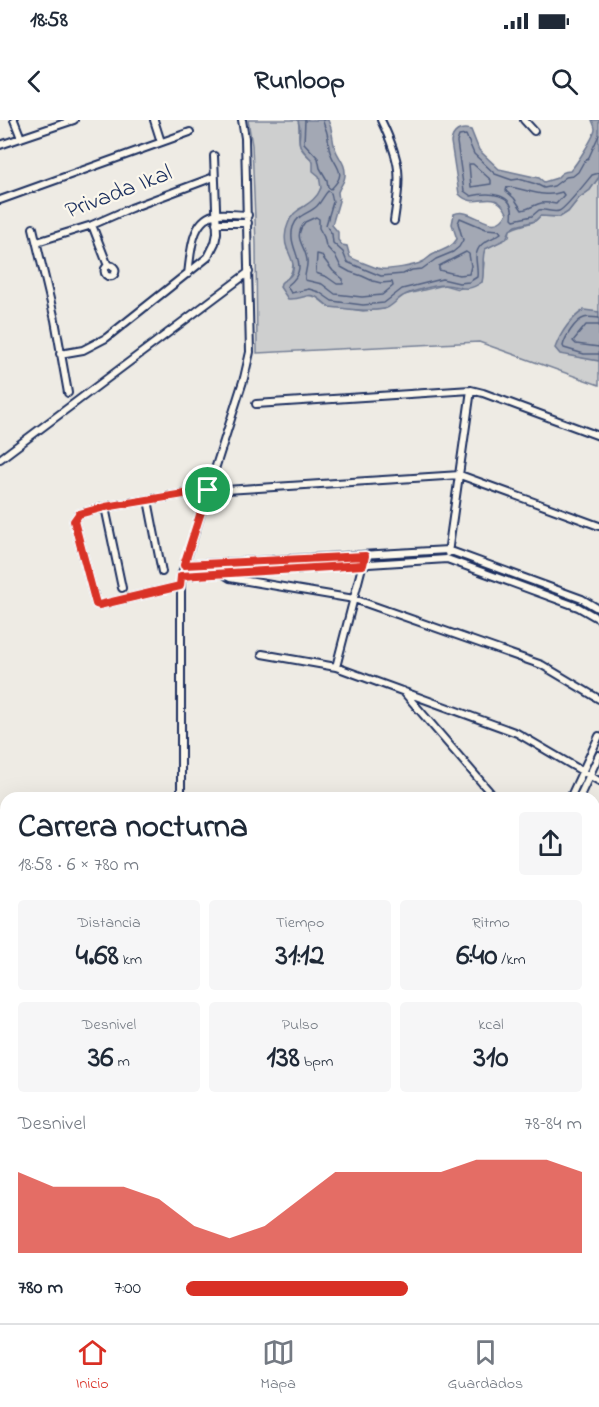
<!DOCTYPE html>
<html lang="es">
<head>
<meta charset="utf-8">
<style>
  body { margin:0; font-family:"Indie Flower",sans-serif; background:#f6f6f7; color:#1f2937; height:100vh; display:flex; flex-direction:column; font-size:22px; white-space:nowrap }
  * { box-sizing:border-box; margin:0 }
  p { font-size:20px; color:#747a83 }
  .icon { flex:none; width:33px; height:33px; fill:none; stroke:currentColor; stroke-width:2; stroke-linecap:round; stroke-linejoin:round }
  .map { position:relative; flex:1; overflow:hidden }
  .drawer { position:absolute; left:0px; top:672px; width:600px; height:531px; display:flex; flex-direction:column; background:#fff; border-radius:18px 18px 0 0; box-shadow:0 6px 24px #0002 }
  .drawer>* { flex:none }
  .pin { position:absolute; display:grid; place-items:center; width:51px; height:51px; color:#fff; margin:-26px; border:3px solid #fff; border-radius:50%; box-shadow:0 2px 6px #0007 }
  .round { display:grid; place-items:center; flex:none; width:63px; height:63px; border-radius:6px; background:#f6f6f7 }
  .head { display:flex; align-items:center; justify-content:space-between; height:102px; padding:0 18px }
  h1 { font-size:33px; font-weight:700; line-height:45px }
  .figures { display:grid; grid-template-columns:repeat(3,1fr); gap:9px; height:102px; padding:6px 18px }
  .figures div { display:grid; align-content:center; border-radius:6px; background:#f6f6f7; text-align:center }
  .figures b { font-size:30px; font-weight:700 }
  .figures small { font-size:16px; font-weight:400 }
  .figures p { font-size:16px }
  .chart { height:168px; padding:12px 18px }
  .chart p { display:flex; justify-content:space-between }
  .chart svg { width:100%; height:108px; margin-top:6px; fill:#d93025; opacity:.7 }
  ul { padding:0 18px; list-style:none; font-size:20px }
  li { display:grid; grid-template-columns:96px 72px 1fr; align-items:center; height:45px }
  li i { height:15px; border-radius:8px; background:#d93025 }
  .status { display:flex; justify-content:space-between; align-items:center; height:42px; padding:0 30px; background:#fff; direction:ltr }
  .status svg { height:16px; fill:currentColor }
  header { display:flex; justify-content:space-between; align-items:center; height:78px; padding:0 18px; background:#fff; font-size:27px; font-weight:700 }
  .tabs { display:flex; justify-content:space-around; align-items:center; height:84px; border-top:2px solid #e0e1e3; background:#fff; font-size:16px; color:#747a83 }
  .tabs a { display:grid; justify-items:center; gap:3px }
  .tabs .on { color:#d93025 }
  .map>svg:first-child { display:block }
</style>
</head>
<body>
<div class="status"><b>18:58</b><svg viewBox="0 0 49 12"><path d="M0 12V9h3v3zM5 12V6h3v6zM10 12V3h3v9zM15 12V0h3v12zM26 1h20v11H26zM47 4h2v5h-2z"/></svg></div>
<header><svg class="icon" aria-label="back" viewBox="0 0 24 24"><path d="M15 5l-7 7 7 7"/></svg>Runloop<svg class="icon" aria-label="search" viewBox="0 0 24 24"><circle cx="10" cy="10" r="6"/><path d="M15 15l6 6"/></svg></header>
<div class="map">
<svg width="599" height="1203" viewBox="0 0 599 1203">
  <rect width="100%" height="100%" fill="#eeebe4"/>
  <filter id="ink" filterUnits="userSpaceOnUse"><feTurbulence type="fractalNoise" baseFrequency=".0167" numOctaves="2"/><feDisplacementMap in="SourceGraphic" scale="12" xChannelSelector="R" yChannelSelector="G"/><feConvolveMatrix kernelMatrix="1 2 1 2 8 2 1 2 1" color-interpolation-filters="sRGB"/></filter>
  <g filter="url(#ink)">
    <!-- built -->
    <path fill="#deddda" d="M594 875 599 878V1175L594 1172Z"/>
    <!-- green -->
    <path fill="#cecfcf" stroke="#747f96" stroke-width="1.5" d="M248 0H298C301 11 296 17 301 28 304 33 307 35 311 39 327 60 325 78 299 89L287 129C295 139 295 148 288 158L308 175 316 177 329 187H339L363 191 384 189 404 175 444 165 458 169 482 162 484 143 482 137 485 129 509 117 510 110C519 104 534 105 540 96L560 97 568 92 579 78 590 70 599 57V265L479 222 257 233 256 124 252 25Z"/>
    <!-- water -->
    <path fill="#a3a8b4" stroke="#6d7892" stroke-width="1.5" d="M298 0H328C334 13 331 16 335 28 338 38 346 43 345 55 345 62 340 66 338 72L339 81 332 105 338 112V120L342 125 347 126 350 137C353 139 378 149 381 149 389 150 415 146 422 142 427 140 429 136 434 134 443 129 451 129 457 119L452 104 454 94C472 85 494 120 507 93 494 65 476 92 459 74L451 22C453 11 460 7 471 10L479 30 499 49 539 58 544 62 557 58C561 53 564 51 570 51 575 46 595 16 595 9 595 6 593 3 592 0H599V57L590 70 579 78 568 92 560 97 540 96 535 101 516 106 510 110 506 119 485 129C481 140 485 150 482 162 464 175 459 164 443 165 435 165 409 172 403 176 396 180 391 188 384 189 366 192 347 189 329 187 307 166 310 180 288 179L280 167 281 163C283 160 286 160 288 158 299 149 290 137 287 128 284 121 285 111 288 104 293 86 313 88 321 68L319 56 313 51V41C289 18 305 22 298 0Z
      M584 190 599 192V241L560 234 555 228C561 212 570 199 584 190Z"/>
    <g fill="none" stroke-linecap="round" stroke-linejoin="round">
      <!-- shore -->
      <path stroke="#515f80" stroke-width="1.5" d="M305 0 304 23 318 38 320 48 327 60 328 67 331 69C348 52 336 49 330 32 328 26 329 20 327 13 326 8 323 5 323 0
        M599 15 589 37 583 43 578 52 573 56 566 57 554 66 544 68 536 64 519 59 512 60 495 54 474 34 466 15 459 16 457 22 464 71 471 76C488 72 516 72 512 98L514 100 532 96 539 90C546 89 553 93 559 91 565 89 587 61 592 55L599 53
        M469 44H473L491 60V64L471 67Z
        M507 67C526 68 542 79 562 72L564 75 556 84C534 80 538 87 522 90L514 78 506 71Z
        M328 71 331 73 333 82 326 105 332 114 333 123 343 132 347 142 381 156 403 154 412 150 422 149 436 139 453 132 459 127 463 120 458 103 460 98 486 109 499 110 501 113C492 120 477 121 476 137 476 144 478 150 477 157L469 162 459 163 442 159 402 169 384 183 363 185 332 181 319 172 309 169 291 173 287 166C314 146 286 130 293 107 297 94 309 94 317 86 322 81 324 75 328 71Z
        M316 97 319 99V108L324 117 326 126 336 137 341 147 350 152 362 156 373 161 381 163 392 162 393 166 382 175 362 177 335 174 322 164 305 160C304 154 308 147 307 140 305 124 292 119 305 102Z
        M466 132 469 134 471 146 469 154 459 155 439 150V146Z
        M317 134 321 135 333 151 343 159V164H337L327 157 316 153Z
        M599 198C594 198 588 196 584 198 575 201 565 217 563 226L564 228 584 234H599
        M599 205H586L573 221 576 224 599 227"/>
      <!-- minor casing -->
      <g stroke="#1b2f5e" stroke-width="10">
        <path id="minor" d="M14 0 21 18
          M154 0 161 22
          M381 0C402 44 401 54 394 101
          M524 0 534 11
          M0 25 74 0
          M0 80 190 12
          M216 103H248
          M92 105 108 146
          M33 108 55 200 68 273
          M37 122 92 105 131 88 214 57
          M104.5 151a5.5 5.5 0 1 1 11 0a5.5 5.5 0 1 1-11 0Z
          M188 154C191 133 191 97 218 94 228 93 238 95 248 95
          M60 234 83 230 106 218 208 137 215 123 217 113 214 36
          M256 284 471 270 483 273 599 316
          M0 339 249 152
          M226 370 460 355 599 406
          M148 380 162 452
          M105 387 122 468
          M448 433 471 270
          M184 445 448 430 582 479 599 489
          M222 453 230 458 354 479 542 545 599 579
          M181 456 447 439 578 487 599 499
          M180 466 99 485 96 484 74 401 79 394 105 387 208 370
          M262 534 336 547 517 613 599 661
          M336 547 363 443
          M403 571 495 678
          M181 678V456L244 258 250 232 245 18 242 0
          M570 678 599 616
          M579 678 599 635
          M594 740 599 743
          M594 824 599 827
          M0 958 6 965
          M0 970 6 977
          M97 1197 104 1203
          M121 1203 127 1197
          M213 1203 215 1197
          M489 1203 493 1197"/>
      </g>
      <!-- secondary casing -->
      <g stroke="#1b2f5e" stroke-width="13">
        <path id="secondary" d="M0 900 6 902
          M0 914 6 915
          M594 1193 599 1196
          M573 1197 583 1203"/>
      </g>
      <!-- minor -->
      <use href="#minor" stroke="#fbf7ec" stroke-width="6"/>
      <!-- secondary -->
      <use href="#secondary" stroke="#fbf7ec" stroke-width="8"/>
    </g>
  </g>
  <g fill="none" stroke-linecap="round" stroke-linejoin="round" filter="url(#ink)">
    <!-- route casing -->
    <g stroke="#fff" stroke-width="12">
      <path id="route" d="M208 370 184 445 365 436 363 445 181 456 180 466 99 485 96 484 74 401 79 394 105 387Z"/>
    </g>
    <!-- route -->
    <use href="#route" stroke="#d93025" stroke-width="8"/>
  </g>
  <g text-anchor="middle" dominant-baseline="central" stroke-width="4.5" stroke-linejoin="round" paint-order="stroke">
    <!-- street labels -->
    <g font-size="24" fill="#1b2f5e" stroke="#fbf7ec">
      <text transform="translate(119 73) rotate(-21)">Privada Ikal</text>
    </g>
  </g>
</svg>
<div class="pin" style="left:208px;top:370px;background:#1e9e55"><svg class="icon" aria-label="arrive" viewBox="0 0 24 24"><path d="M6 21V4h12l-3 4 3 4H6"/></svg></div>
<section class="drawer">
<div class="head"><div><h1>Carrera nocturna</h1><p>18:58 · 6 × 780 m</p></div><a class="round"><svg class="icon" aria-label="share" viewBox="0 0 24 24"><path d="M12 15V3M7 8l5-5 5 5M5 13v7h14v-7"/></svg></a></div>
<div class="figures">
<div><p>Distancia</p><b>4.68<small> km</small></b></div>
<div><p>Tiempo</p><b>31:12</b></div>
<div><p>Ritmo</p><b>6:40<small> /km</small></b></div>
</div>
<div class="figures">
<div><p>Desnivel</p><b>36<small> m</small></b></div>
<div><p>Pulso</p><b>138<small> bpm</small></b></div>
<div><p>kcal</p><b>310</b></div>
</div>
<div class="chart"><p><span>Desnivel</span>78–84 m</p>
<svg viewBox="0 0 160 44" preserveAspectRatio="none"><path d="M0 44V11L10 17L20 17L30 17L40 22L50 33L60 38L70 33L80 22L90 11L100 11L110 11L120 11L130 6L140 6L150 6L160 11V44z"/></svg>
</div>
<ul>
<li><b>780 m</b>7:00<i style="width:56%"></i></li>
</ul>
</section>
</div>
<nav class="tabs">
<a class="on"><svg class="icon" aria-label="home" viewBox="0 0 24 24"><path d="M3 11l9-7 9 7M6 9v11h12V9"/></svg>Inicio</a>
<a><svg class="icon" aria-label="map" viewBox="0 0 24 24"><path d="M3 6l6-2 6 2 6-2v14l-6 2-6-2-6 2zM9 4v14M15 6v14"/></svg>Mapa</a>
<a><svg class="icon" aria-label="saved" viewBox="0 0 24 24"><path d="M7 4h10v16l-5-4-5 4z"/></svg>Guardados</a>
</nav>
</body>
</html>
